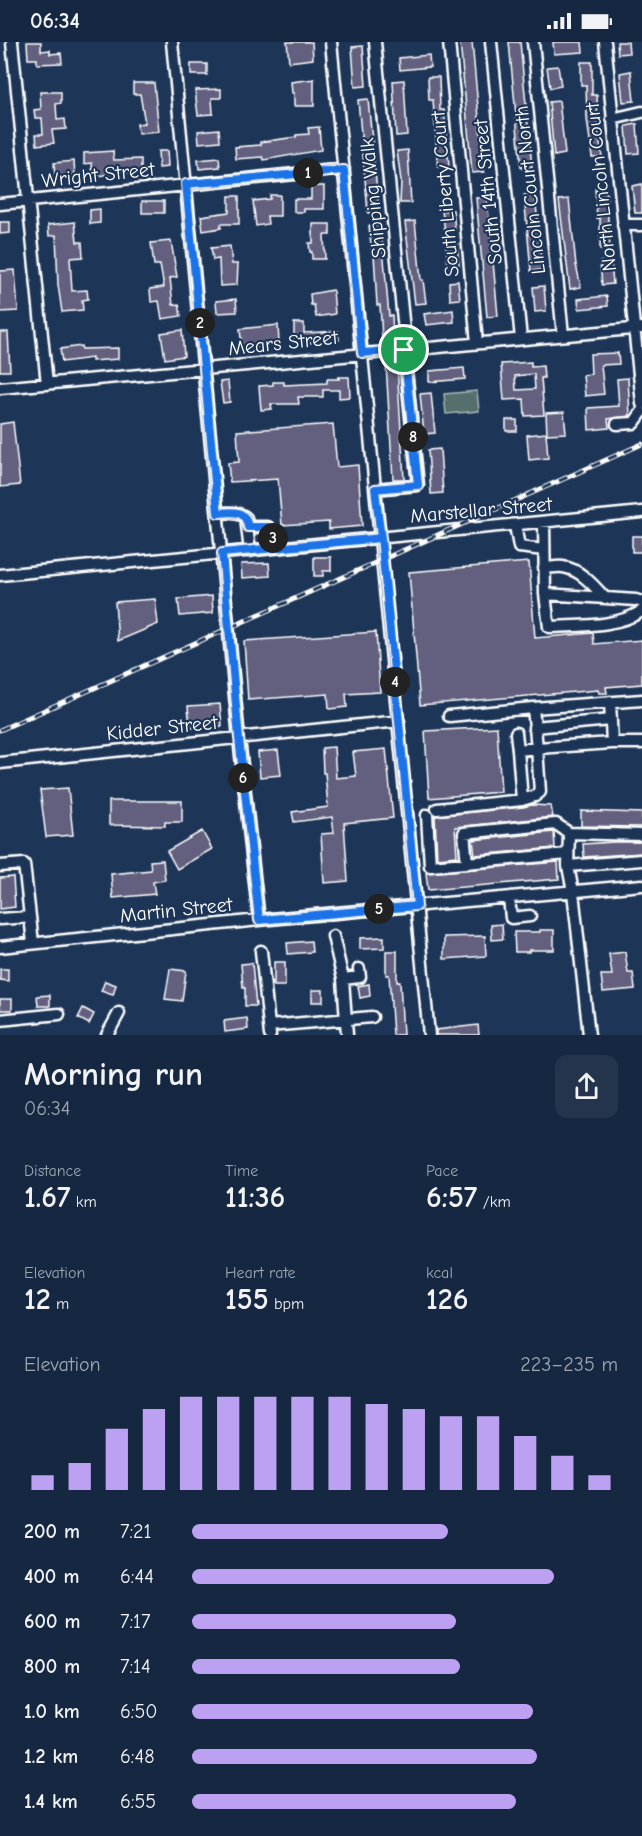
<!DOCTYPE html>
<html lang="en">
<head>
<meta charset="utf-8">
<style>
  body { margin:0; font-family:"Comic Neue",sans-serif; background:#23344c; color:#f1f3f6; height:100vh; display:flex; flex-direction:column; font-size:22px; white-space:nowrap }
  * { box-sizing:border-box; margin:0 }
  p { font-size:20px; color:#9ea6b1 }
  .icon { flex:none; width:33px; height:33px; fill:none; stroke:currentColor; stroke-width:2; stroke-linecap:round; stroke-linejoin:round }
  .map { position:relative; height:993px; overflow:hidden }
  .details { display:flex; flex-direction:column; background:#162841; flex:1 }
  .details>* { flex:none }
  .pin { position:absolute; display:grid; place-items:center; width:51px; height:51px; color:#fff; margin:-26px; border:3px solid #fff; border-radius:50%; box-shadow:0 2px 6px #0007 }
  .km { position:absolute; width:30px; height:30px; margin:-15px; border-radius:50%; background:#222; color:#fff; font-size:16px; line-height:30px; text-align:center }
  .round { display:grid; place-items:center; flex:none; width:63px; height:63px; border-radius:12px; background:#23344c }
  .overview { display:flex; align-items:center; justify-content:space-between; height:102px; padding:0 24px }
  h1 { font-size:33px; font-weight:700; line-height:45px }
  .figures { display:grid; grid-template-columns:repeat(3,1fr); gap:9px; height:102px; padding:6px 24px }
  .figures div { display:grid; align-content:center }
  .figures b { font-size:30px; font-weight:700 }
  .figures small { font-size:16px; font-weight:400 }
  .figures p { font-size:16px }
  .chart { height:168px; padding:12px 24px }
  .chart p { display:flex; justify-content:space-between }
  .chart svg { width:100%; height:108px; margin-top:6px; stroke:#bca0f2; stroke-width:6 }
  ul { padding:0 24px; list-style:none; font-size:20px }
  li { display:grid; grid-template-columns:96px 72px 1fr; align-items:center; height:45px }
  li i { height:15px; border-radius:8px; background:#bca0f2 }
  .status { display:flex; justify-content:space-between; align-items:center; height:42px; padding:0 30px; background:#162841; direction:ltr }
  .status svg { height:16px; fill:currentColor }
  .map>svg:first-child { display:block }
</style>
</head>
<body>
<div class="status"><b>06:34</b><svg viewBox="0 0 49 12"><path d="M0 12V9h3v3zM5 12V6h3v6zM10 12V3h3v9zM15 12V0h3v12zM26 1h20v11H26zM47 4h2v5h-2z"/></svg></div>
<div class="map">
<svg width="642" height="993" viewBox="0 0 642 993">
  <rect width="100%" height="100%" fill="#1d3557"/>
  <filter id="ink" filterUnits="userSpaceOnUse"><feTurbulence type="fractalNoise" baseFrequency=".0167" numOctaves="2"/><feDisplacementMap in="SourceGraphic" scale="12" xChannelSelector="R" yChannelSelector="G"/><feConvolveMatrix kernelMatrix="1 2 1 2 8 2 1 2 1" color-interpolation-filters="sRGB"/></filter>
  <g filter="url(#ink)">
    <!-- green -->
    <path fill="#556f6c" stroke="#aab7b6" stroke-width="1.5" d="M477 349 479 369 446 372 444 352Z"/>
    <!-- building -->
    <path fill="#63607f" stroke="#fff" stroke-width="1.5" fill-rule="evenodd" d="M27 0H41V9L50 8V12L61 11 62 21 37 22V17H28Z
      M287 0H312L313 17 289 20Z
      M460 0H472L484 130 472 131Z
      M509 0H520L532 125 521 126Z
      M553 0H582L583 10 554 12Z
      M617 0H628L629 11 618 12Z
      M363 4 366 44 355 45 352 5Z
      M429 13 430 25 400 28 399 16Z
      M581 20H592V53H597L598 86 602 115H592L587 77 586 43H581Z
      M191 22H207V33H191Z
      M558 24 561 44 550 46 547 25Z
      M631 29 634 59 623 60 620 31Z
      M428 35H439L440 68H444L449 124 438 125 433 58H429Z
      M314 37V64H294V51H292L291 40Z
      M404 38 407 93 396 94 393 39Z
      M133 41H154L159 90 138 92 137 82 145 81 140 52H133Z
      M221 47V56H212L213 72 198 73 195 48Z
      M40 50H61V61L56 62 57 78 65 77 66 87 52 88 54 101 37 103 36 92H43L42 76H35L34 68 41 67Z
      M368 57 379 170 368 171 358 58Z
      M559 59 565 112 554 114 549 60Z
      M637 82 639 111 628 112 626 84Z
      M319 85 321 108 264 118 263 115 236 117 235 105 261 103V100L296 95V93L309 92 308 86Z
      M219 87 220 99 199 101 198 89Z
      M408 108 411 161H400L401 139 397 109Z
      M113 109 114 118 141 117V130L115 131 93 135 92 121 84 122V111Z
      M158 109H167L168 125 159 126Z
      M219 116 220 125 199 127 198 118Z
      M74 119 75 134 55 136 54 121Z
      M642 142V171H635L632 144Z
      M311 144H324V167H304V170H294V157H311Z
      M595 147H606L610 207H600V175L597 176Z
      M535 151 542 228 531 229 524 153Z
      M270 153H280V174H267L268 182 256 184 253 159 270 157Z
      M229 154H239V182H221V186L203 189 201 174 229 170Z
      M487 155 498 274 487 275 476 156Z
      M569 157 576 223 581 245 570 247 559 158Z
      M142 159H164V171H142Z
      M100 167V181L90 182V168Z
      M453 168 455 188 445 189 442 169Z
      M415 179 421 238H423L426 261 415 262 405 180Z
      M0 180H10V191L0 192Z
      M75 180 77 200H82L83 215 70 216 72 249 87 248 88 257 82 258 83 268 62 270 58 243 56 193 49 194 48 183Z
      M313 182H330V193H324L325 217H312V210H310L309 201H313Z
      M381 183 389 274 392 273 393 296H382L380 263H377L374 212H372L369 184Z
      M171 199 177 235 170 236 173 263 179 262 181 274 162 277 159 259 151 260 150 247 164 245 160 223H154L151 201Z
      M457 202 459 223 448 225 446 203Z
      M230 204 232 222H238L237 243 220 244 219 217 213 218 211 206Z
      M611 219 613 242 602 243 600 220Z
      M15 228 18 269 0 270V229Z
      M458 239 460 257 450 258 449 240Z
      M544 244 546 269 535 270 533 245Z
      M333 248 335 272 316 275 314 263H311L310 252Z
      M607 254 608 264 579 267 578 257Z
      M236 257 237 270 217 271 216 259Z
      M453 268 454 280 426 283 424 272Z
      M294 281H304V291L338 289 339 298 308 301V299H294Z
      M278 283 279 301H266V304L242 307 240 287Z
      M182 288 184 314 165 317 161 291Z
      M0 290H8L10 329H0Z
      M81 304 82 307 118 306V317L92 319V316L62 320 60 307Z
      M618 311 619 322 601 323 604 352 585 354 583 333 591 332 590 312Z
      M531 320V325L543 324 544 336H541L544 373 525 374 524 357 504 358 501 322ZM534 332 535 347 516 348 515 334Z
      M386 323H397L404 437H393Z
      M464 326 465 337 429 340V329Z
      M338 335H349L350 355 339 356V348H323V355H298L299 362H271L272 367 261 368 259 344 273 343V340H284V343L327 341V337H339Z
      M628 336 630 374 608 377 609 386 589 388 588 366 619 364 617 337Z
      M228 339 230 360 223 361 220 340Z
      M431 351 435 391 424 392 420 352Z
      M564 370 566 391 547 392 546 371Z
      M506 378H517V389H506Z
      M13 380 20 443 0 445V382Z
      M333 382 337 425 358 423 362 484 329 487V480L282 483 278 437 230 440 228 421 239 420 237 389Z
      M546 391 548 416 529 418 527 393Z
      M440 407 443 451 431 452 428 408Z
      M632 494H642V510H632Z
      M314 515H331V529H323V534H314Z
      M529 520 535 596 593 591 594 602 642 598V642L606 645 607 651H599L598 648 420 663 409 530Z
      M269 521 270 534 242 536 241 522Z
      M212 554 213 571 180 574 178 557Z
      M155 557 158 582 118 599 115 560Z
      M376 590 380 650 346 652 347 665 329 667 328 652 248 658 244 599Z
      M220 662 222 684 190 686 188 664Z
      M497 685 501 750 429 756 425 689Z
      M334 705 336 736 356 734 353 710 386 707 393 776 344 781 348 839 324 841 321 792 334 791 332 775 294 780 292 770 328 765 325 731H323L322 706Z
      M278 708 281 733 260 735 258 710Z
      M68 746 73 793 46 795 40 748Z
      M109 759H182V780H165V784L109 783Z
      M532 763 551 764 553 775 455 785 457 814 437 816 435 774 523 765Z
      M581 769 642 771V785L581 784Z
      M202 789 212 807 177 827 167 809Z
      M554 790 555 806 475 813 473 798Z
      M614 800H642V811L584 815 583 802Z
      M163 818 165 838 153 840 155 852 113 856 111 832 151 828 150 819Z
      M558 820 559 837 428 848 426 831Z
      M13 835 15 865 0 867V836Z
      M502 882 503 897 492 898 491 883Z
      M540 888H554V908H529V910H515L514 890H540Z
      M485 894 486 914 444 917V895Z
      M384 895V906L360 907V896Z
      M311 899 312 910 288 912 287 901Z
      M386 909H397V940H400L403 993H393L389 933H386Z
      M625 910 628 931H633L635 947 603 950 601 933H612L609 912Z
      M274 920H285V944H274Z
      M252 921 256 964H245V946H243L241 922Z
      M0 927H8V939L0 938Z
      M170 927 186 929 182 959 165 957Z
      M105 939 116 943 113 953 101 949Z
      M369 942 370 954 360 956 358 944Z
      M312 948H323V960H312Z
      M50 953V964H38L37 954Z
      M0 957H12V968H0Z
      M83 966 94 972 89 982 78 976Z
      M247 976 248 987 225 990 224 979Z
      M478 983 479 993H436V988Z"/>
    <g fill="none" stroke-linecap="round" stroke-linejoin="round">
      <!-- minor casing -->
      <g stroke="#fff" stroke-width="15">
        <path id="minor" d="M12 0 47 342
          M172 0 239 696 259 878
          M331 0 429 993
          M375 0 406 308
          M449 0 477 301
          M491 0 521 297
          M533 0 563 293
          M605 0 642 362
          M612 77 642 70
          M0 162 344 127
          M623 183H642
          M0 346 642 286
          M617 382 634 381 642 370
          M375 447 418 443 404 308
          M218 471C227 471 239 469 246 476L250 509
          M544 481 545 552 549 585C579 583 615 586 642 569
          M515 483 519 505 544 508
          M248 485H268L272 490 274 506
          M544 526C550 526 557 524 563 525 580 527 594 544 605 556
          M0 533 642 470
          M545 552 636 558 642 560
          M610 660 612 701H642
          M533 666 642 658
          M449 674 533 666 537 706 612 701
          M534 685 611 678
          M516 691 518 708 537 706 540 750 535 754 522 758
          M0 721 399 679
          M437 767 522 758 518 708
          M427 773 430 824 568 812
          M467 821 464 791 556 782 569 791
          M0 824 24 822 33 901
          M568 824 642 818
          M509 856 511 876 530 874
          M0 877 30 875
          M333 894 343 937
          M0 905 259 878 642 843
          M261 909 270 993
          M0 978 59 972
          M269 984 372 975
          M107 993 119 971
          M347 993 343 937 360 935 359 927
          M589 993 573 850 568 824 569 791 642 793"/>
      </g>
      <!-- minor -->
      <use href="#minor" stroke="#1d3557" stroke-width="10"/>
      <!-- rail casing -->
      <g stroke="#fff" stroke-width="5">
        <path id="rail" d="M0 688 642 402"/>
      </g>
      <!-- rail -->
      <use href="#rail" stroke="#1d3557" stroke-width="3" stroke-dasharray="9" stroke-linecap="butt"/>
    </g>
  </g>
  <g fill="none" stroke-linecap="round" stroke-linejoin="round" filter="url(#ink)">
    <!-- route casing -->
    <g stroke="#fff" stroke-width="12">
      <path id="route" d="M404 308 362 311 344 128 186 142 218 471C233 470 245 467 248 485H268L272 490 274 506 381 496 417 864 259 878 239 696 222 511 381 496 375 447 418 443 404 308"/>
    </g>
    <!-- route -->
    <use href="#route" stroke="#1a73e8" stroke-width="8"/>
  </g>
  <g text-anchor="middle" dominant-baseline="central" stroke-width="4.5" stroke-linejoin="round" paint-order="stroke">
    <!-- street labels -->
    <g font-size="20" fill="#fff" stroke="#1d3557">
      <text transform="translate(98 133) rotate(-6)">Wright Street</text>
      <text transform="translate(601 145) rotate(-96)">North Lincoln Court</text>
      <text transform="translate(530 148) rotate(-96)">Lincoln Court North</text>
      <text transform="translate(488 150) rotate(-96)">South 14th Street</text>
      <text transform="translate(445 152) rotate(-95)">South Liberty Court</text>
      <text transform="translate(373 156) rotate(-96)">Shipping Walk</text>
      <text transform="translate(283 301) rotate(-6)">Mears Street</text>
      <text transform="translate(481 468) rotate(-5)">Marstellar Street</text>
      <text transform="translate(162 686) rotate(-6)">Kidder Street</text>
      <text transform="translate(176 868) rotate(-6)">Martin Street</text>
    </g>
  </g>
</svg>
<div class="pin" style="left:404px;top:308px;background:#1e9e55"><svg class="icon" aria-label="arrive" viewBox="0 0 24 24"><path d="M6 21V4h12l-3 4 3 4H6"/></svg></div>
<b class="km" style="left:308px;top:131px">1</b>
<b class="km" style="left:200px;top:281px">2</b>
<b class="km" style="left:273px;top:496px">3</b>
<b class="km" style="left:395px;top:640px">4</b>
<b class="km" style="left:379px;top:867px">5</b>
<b class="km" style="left:243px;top:736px">6</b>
<b class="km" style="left:413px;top:395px">8</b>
</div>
<section class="details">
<div class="overview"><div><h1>Morning run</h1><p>06:34</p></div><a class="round"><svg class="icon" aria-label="share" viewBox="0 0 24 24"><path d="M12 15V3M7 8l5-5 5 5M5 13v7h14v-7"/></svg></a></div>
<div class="figures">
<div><p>Distance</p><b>1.67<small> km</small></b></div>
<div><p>Time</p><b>11:36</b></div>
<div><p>Pace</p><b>6:57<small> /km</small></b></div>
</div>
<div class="figures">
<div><p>Elevation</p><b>12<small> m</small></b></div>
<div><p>Heart rate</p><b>155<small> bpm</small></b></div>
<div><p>kcal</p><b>126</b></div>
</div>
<div class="chart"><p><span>Elevation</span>223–235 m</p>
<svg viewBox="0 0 160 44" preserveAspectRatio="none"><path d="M5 44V38M15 44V33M25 44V19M35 44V11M45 44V6M55 44V6M65 44V6M75 44V6M85 44V6M95 44V9M105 44V11M115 44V14M125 44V14M135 44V22M145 44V30M155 44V38"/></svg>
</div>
<ul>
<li><b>200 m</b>7:21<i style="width:60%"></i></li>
<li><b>400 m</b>6:44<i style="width:85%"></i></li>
<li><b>600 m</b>7:17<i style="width:62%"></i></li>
<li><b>800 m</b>7:14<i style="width:63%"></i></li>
<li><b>1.0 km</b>6:50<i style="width:80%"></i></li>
<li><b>1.2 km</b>6:48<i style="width:81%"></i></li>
<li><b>1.4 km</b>6:55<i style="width:76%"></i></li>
</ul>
</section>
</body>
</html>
